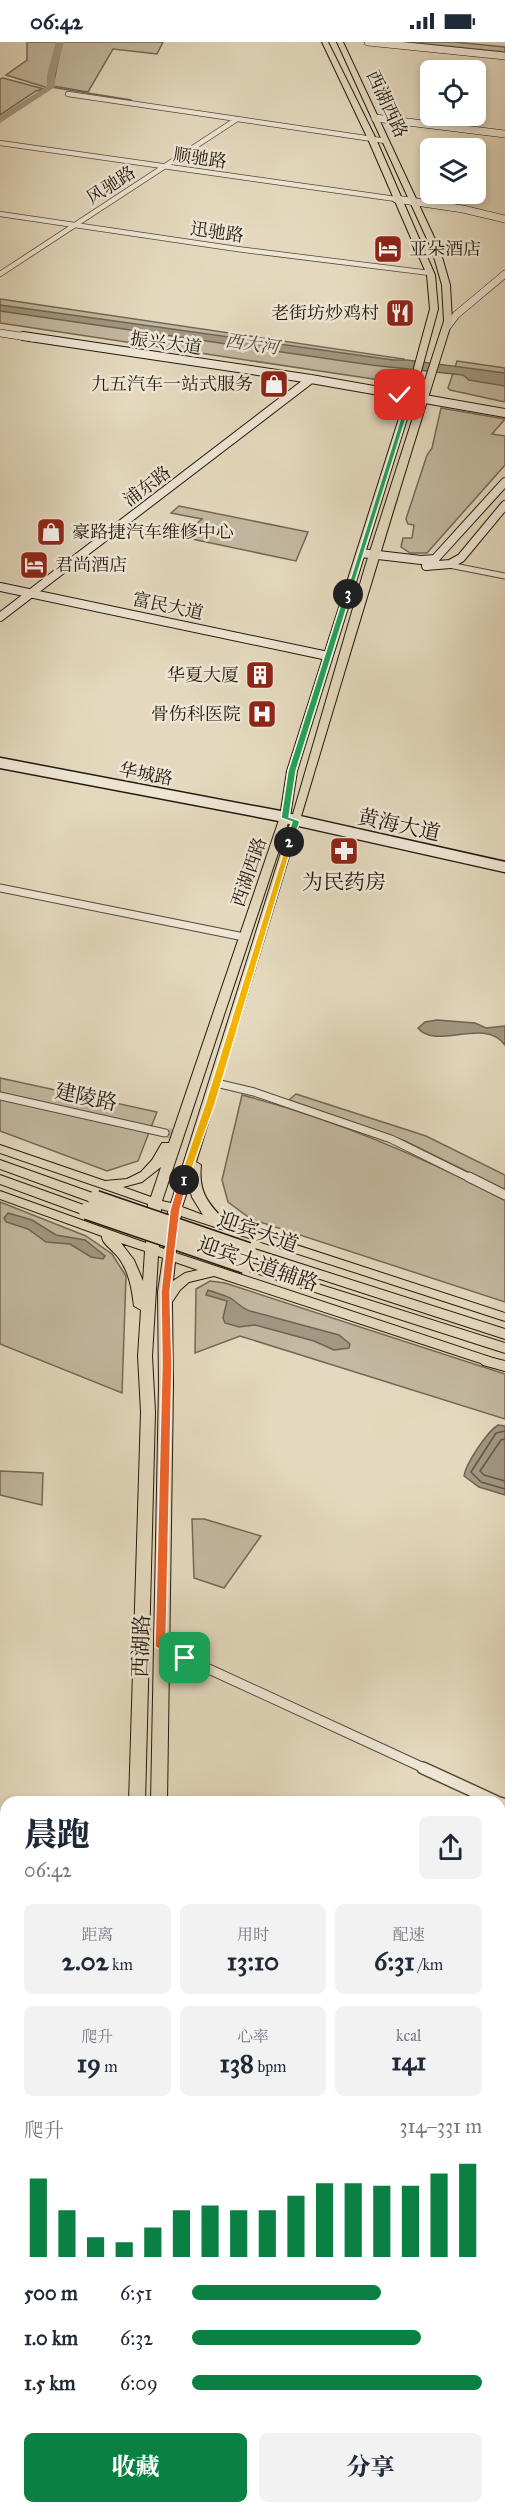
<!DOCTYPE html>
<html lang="zh">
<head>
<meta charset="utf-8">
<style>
  body { margin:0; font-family:"IM FELL Great Primer","Noto Serif SC",serif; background:#f2f2f3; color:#1f2937; height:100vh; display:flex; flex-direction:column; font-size:22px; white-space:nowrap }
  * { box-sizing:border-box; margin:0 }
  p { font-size:20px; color:#747a83 }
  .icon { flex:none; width:33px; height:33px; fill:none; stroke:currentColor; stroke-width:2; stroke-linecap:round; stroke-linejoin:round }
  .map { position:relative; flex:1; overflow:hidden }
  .details { position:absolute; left:0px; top:1754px; width:506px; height:718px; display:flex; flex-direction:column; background:#fff; border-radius:18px 18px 0 0; box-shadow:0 3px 9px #0003 }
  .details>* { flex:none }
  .tools { position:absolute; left:420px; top:18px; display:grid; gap:12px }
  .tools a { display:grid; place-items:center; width:66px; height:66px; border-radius:9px; background:#fff; box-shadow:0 3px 9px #0003; font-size:30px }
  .pin { position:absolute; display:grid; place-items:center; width:51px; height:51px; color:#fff; margin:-26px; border-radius:12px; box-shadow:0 3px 9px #0006 }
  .km { position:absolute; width:30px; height:30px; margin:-15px; border-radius:50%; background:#222; color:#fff; font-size:16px; line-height:30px; text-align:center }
  .round { display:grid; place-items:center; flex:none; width:63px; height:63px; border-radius:9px; background:#f2f2f3 }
  .headline { display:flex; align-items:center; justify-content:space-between; height:102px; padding:0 24px }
  h1 { font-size:33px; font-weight:800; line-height:45px }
  .figures { display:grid; grid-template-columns:repeat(3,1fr); gap:9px; height:102px; padding:6px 24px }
  .figures div { display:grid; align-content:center; border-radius:9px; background:#f2f2f3; text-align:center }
  .figures b { font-size:26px; font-weight:800 }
  .figures small { font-size:16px; font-weight:400 }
  .figures p { font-size:16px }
  .chart { height:168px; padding:12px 24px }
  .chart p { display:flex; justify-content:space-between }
  .chart svg { width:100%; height:108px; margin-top:6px; stroke:#0b8043; stroke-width:6 }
  .primary-button { display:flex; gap:12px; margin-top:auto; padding:12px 24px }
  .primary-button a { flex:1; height:69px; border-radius:9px; background:#0b8043; color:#fff; font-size:24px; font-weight:800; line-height:69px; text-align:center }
  .primary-button a+a { background:#f2f2f3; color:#1f2937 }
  ul { padding:0 24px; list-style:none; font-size:20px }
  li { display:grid; grid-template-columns:96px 72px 1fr; align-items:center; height:45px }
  li i { height:15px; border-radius:8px; background:#0b8043 }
  .status { display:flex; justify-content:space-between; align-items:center; height:42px; padding:0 30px; background:#fff; direction:ltr }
  .status svg { height:16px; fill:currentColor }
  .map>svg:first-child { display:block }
</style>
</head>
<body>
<div class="status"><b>06:42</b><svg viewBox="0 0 49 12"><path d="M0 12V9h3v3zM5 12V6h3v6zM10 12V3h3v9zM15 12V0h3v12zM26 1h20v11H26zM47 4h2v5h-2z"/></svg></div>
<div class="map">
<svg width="505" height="2471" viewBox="0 0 505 2471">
  <rect width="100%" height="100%" fill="#e4d9be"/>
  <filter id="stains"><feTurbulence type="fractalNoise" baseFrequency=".00333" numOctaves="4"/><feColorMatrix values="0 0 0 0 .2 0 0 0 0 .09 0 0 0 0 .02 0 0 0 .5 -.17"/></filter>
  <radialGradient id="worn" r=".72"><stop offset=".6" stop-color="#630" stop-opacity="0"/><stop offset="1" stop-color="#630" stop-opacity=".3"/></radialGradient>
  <!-- green -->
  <path fill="#c3b8a0" stroke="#736856" stroke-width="1.5" d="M27 0H57L48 46 6 33 27 18Z
    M62 0H163L157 12 113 7 88 50 53 44Z
    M407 0H454L505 5V10Z
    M3 36 44 47 36 49 0 73V37Z
    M0 257 404 317 398 339 393 340 0 281Z
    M457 319 505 326V360L450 348 448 346Z
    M441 366 505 377 492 392 505 394V423L427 511H410L401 505 403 496H412L414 483 408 482 406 477 427 413 432 406Z
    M179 464 308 490 296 519 173 493 181 487 174 485 178 482 193 485 202 477 171 471Z
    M0 1036 157 1070 138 1119 107 1129 0 1089Z
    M296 1052 426 1094 505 1133V1148L405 1099 289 1058Z
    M242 1053C334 1077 421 1114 505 1158V1260L251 1177 228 1160 222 1138Z
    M0 1160 86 1194 112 1212 126 1234 122 1351 0 1302Z
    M210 1239 225 1241 505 1332V1377L240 1294 195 1311 196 1247Z
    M0 1429 43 1431 42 1463 0 1453Z
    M204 1477 261 1494 224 1546 194 1536 192 1477Z
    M500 1793 505 1795V1936L500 1938Z
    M6 1845V1967L0 1974V1852Z
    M6 2153V2292L0 2295V2154Z"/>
  <!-- water -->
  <path fill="#a29781" stroke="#6f6452" stroke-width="1.5" d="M0 263 393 318H407L505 331V344L469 338 463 333 371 323 0 269Z
    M437 978 475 981 486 986 505 984V1003C484 974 436 1009 418 986L425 980Z
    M8 1171 32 1178 56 1193 85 1198 105 1214 103 1217 91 1215 70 1202 46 1200 28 1187 6 1180 4 1176Z
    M208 1248C213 1250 228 1254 232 1257 238 1262 242 1266 250 1269L339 1293 350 1302 349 1306 334 1308 314 1299 255 1283 239 1285 225 1281 223 1276 227 1259 206 1253Z
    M498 1383 505 1384V1453L479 1445 464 1434C466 1421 487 1390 498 1383Z"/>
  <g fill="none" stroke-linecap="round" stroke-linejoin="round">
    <!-- shore -->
    <path stroke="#625846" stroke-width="1.5" d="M505 1389 496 1391 471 1430 481 1440 505 1447
      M505 1397 501 1398 480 1429 484 1433 505 1439"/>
    <!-- stream -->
    <path stroke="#6f6452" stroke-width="1.5" d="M51 45 131 58"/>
    <!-- river -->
    <path fill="#a29781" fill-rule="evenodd" d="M56 0H64L55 33V45L0 81V74L47 44V33Z"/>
    <!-- primary-tunnel -->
    <path stroke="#bdb29a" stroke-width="11" stroke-dasharray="11 6" stroke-linecap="butt" d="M170 1097 174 1088"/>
    <!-- street-far4 casing -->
    <g stroke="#534838" stroke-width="6">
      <path id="street-far4" d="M68 52 386 99
        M0 101 396 157
        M0 172 237 207 430 231
        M0 232 237 77"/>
    </g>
    <!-- street-far3 casing -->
    <g stroke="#534838" stroke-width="7">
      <path id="street-far3" d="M444 522 505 534"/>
    </g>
    <!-- street-far2 casing -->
    <g stroke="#534838" stroke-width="9">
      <path id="street-far2" d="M0 846 244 895
        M216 1041 254 1050 391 1097 472 1137
        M0 1054 165 1091"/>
    </g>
    <!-- street-far1 casing -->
    <g stroke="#534838" stroke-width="11">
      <path id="street-far1" d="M469 1135 505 1153
        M161 1605 426 1727"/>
    </g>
    <!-- street casing -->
    <g stroke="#534838" stroke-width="14">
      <path id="street" d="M423 1726 497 1760
        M500 1761 505 1763
        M445 2466 454 2471"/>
    </g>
    <!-- secondary-far3 casing -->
    <g stroke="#23180c" stroke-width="8">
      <path id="secondary-far3" d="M368 0 505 14
        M375 76 505 92
        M396 157 463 167 505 177
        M447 285 456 273 505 232
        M0 291 33 296"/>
    </g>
    <!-- secondary-far2 casing -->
    <g stroke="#23180c" stroke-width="10">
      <path id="secondary-far2" d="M23 294 311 337 505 371
        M361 511 421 518 435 517 505 440
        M426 524 450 522 461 516 505 463
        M0 545 328 614
        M0 575 311 337"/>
    </g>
    <!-- secondary-far1 casing -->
    <g stroke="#23180c" stroke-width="13">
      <path id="secondary-far1" d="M0 721 285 775
        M286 776 505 825"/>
    </g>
    <!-- secondary casing -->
    <g stroke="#23180c" stroke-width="19">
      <path id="secondary" d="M0 1782 6 1785
        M500 1983 505 1985
        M500 1996 505 1998
        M0 2013 6 2005
        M0 2045 6 2037
        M500 2337 505 2326
        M429 2471 432 2466"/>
    </g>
    <!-- primary casing -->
    <g stroke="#23180c" stroke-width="2">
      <path id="primary" d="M322 0H328L376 97 435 233 438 267 416 348 297 729 290 775 162 1159 171 1161 293 772 365 525 444 279 442 243 432 208 337 0H343L440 208 450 243 452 279C364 558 283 840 196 1120L201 1123C198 1151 209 1162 226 1180L505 1271V1279L181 1174 176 1211 505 1320V1329L214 1234 189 1240 180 1248 172 1260 173 1343 167 1760H151L159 1343 158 1250 163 1216 158 1214 152 1314 155 1370 145 1760H129L141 1370 138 1314 141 1268 134 1264C132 1247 129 1229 118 1215 113 1208 101 1201 102 1194L0 1157V1149L146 1201 148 1162 0 1111V1103L105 1139 127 1137 141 1130 152 1118 162 1101H169L280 775 287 729 408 348 430 267 427 233 368 97ZM161 1125 151 1155 123 1145 142 1140ZM189 1144 192 1155 203 1173 182 1165ZM161 1167 168 1169 164 1207 159 1205ZM121 1201 145 1209 143 1239 134 1218ZM175 1220 198 1228 185 1231 173 1239Z
        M134 2466H154V2471H134Z"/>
    </g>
    <!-- highway casing -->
    <g stroke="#23180c" stroke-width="2">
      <path id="highway" d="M0 1118 101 1154 103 1157 96 1161 91 1160 0 1127Z
        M0 1133 92 1166 94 1169 87 1173 82 1172 0 1142Z
        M248 1205 505 1287V1297L243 1212 241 1209 243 1206Z
        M245 1219 505 1301V1311L240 1226 238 1223Z
        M488 1315 505 1319V1329L483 1323 480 1320Z"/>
    </g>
    <!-- street-far4 -->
    <use href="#street-far4" stroke="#ede6d5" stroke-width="4.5"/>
    <!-- street-far3 -->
    <use href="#street-far3" stroke="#ede6d5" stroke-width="5"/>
    <!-- street-far2 -->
    <use href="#street-far2" stroke="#ede6d5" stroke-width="7"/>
    <!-- street-far1 -->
    <use href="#street-far1" stroke="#ede6d5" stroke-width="9"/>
    <!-- street -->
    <use href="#street" stroke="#ede6d5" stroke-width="11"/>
    <!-- secondary-far3 -->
    <use href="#secondary-far3" stroke="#ede6d5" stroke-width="7"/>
    <!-- secondary-far2 -->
    <use href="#secondary-far2" stroke="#ede6d5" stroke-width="8"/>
    <!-- secondary-far1 -->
    <use href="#secondary-far1" stroke="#ede6d5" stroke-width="10"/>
    <!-- secondary -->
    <use href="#secondary" stroke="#ede6d5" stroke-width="16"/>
    <!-- primary -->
    <use href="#primary" fill="#e4d9be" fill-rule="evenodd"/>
    <!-- highway -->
    <use href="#highway" fill="#e4d9be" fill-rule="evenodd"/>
    <!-- highway-bridge casing -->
    <g stroke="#23180c" stroke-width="19" stroke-linecap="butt">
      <path id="highway-bridge" d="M96 1157 248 1209
        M87 1169 245 1223"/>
    </g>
    <!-- highway-bridge -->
    <use href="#highway-bridge" stroke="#e4d9be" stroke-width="16"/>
  </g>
  <!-- split-1 -->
  <path fill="#f0652b" stroke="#fff" stroke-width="1.5" d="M184 1135 188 1138 180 1168 170 1250 172 1322 166 1603 189 1613V1619L185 1620 155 1605 162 1322 161 1250 170 1168 179 1138Z"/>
  <!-- split-2 -->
  <path fill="#f5b400" stroke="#fff" stroke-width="1.5" d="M287 799 293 800 215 1062 188 1138 180 1140 179 1138 205 1062Z"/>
  <!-- split-3 -->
  <path fill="#22a559" stroke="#fff" stroke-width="1.5" d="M348 550 351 552 296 729 289 775 300 779 293 800 289 803 285 800 292 780 281 776 288 729 344 552Z"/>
  <!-- split-4 -->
  <path fill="#22a559" stroke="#fff" stroke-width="1.5" d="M398 351 413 354 351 552 345 554 407 356 398 354Z"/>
  <!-- icons -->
  <defs>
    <g id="hotel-square" transform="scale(1.5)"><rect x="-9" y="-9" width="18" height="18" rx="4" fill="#8f2418" stroke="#ede6d5"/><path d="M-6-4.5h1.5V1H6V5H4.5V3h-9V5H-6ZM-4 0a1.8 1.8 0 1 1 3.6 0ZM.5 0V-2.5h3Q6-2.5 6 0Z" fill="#fff"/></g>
    <g id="restaurant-square" transform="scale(1.5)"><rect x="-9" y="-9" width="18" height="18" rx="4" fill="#8f2418" stroke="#ede6d5"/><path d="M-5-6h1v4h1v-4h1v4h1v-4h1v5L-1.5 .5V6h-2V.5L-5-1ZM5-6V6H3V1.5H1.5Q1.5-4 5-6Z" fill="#fff"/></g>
    <g id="shop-square" transform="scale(1.5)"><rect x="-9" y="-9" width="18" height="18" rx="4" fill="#8f2418" stroke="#ede6d5"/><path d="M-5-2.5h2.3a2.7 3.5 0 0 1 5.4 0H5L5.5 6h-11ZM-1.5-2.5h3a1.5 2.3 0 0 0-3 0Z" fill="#fff"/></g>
    <g id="building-square" transform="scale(1.5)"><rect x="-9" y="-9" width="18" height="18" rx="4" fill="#8f2418" stroke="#ede6d5"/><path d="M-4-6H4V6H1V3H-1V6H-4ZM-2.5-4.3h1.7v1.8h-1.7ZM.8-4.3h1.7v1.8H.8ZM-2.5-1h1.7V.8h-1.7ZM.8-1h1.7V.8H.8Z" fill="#fff"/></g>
    <g id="hospital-square" transform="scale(1.5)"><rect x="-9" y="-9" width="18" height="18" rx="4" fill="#8f2418" stroke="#ede6d5"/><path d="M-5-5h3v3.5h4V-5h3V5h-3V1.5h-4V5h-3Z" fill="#fff"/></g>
    <g id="pharmacy-square" transform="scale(1.5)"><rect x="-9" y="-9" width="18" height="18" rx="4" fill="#8f2418" stroke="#ede6d5"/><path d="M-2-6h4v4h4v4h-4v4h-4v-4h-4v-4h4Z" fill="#fff"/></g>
  </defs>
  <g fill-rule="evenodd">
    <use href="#hotel-square" x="388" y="207"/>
    <use href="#restaurant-square" x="400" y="271"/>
    <use href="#shop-square" x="274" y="342"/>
    <use href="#shop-square" x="51" y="490"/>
    <use href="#hotel-square" x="34" y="523"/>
    <use href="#building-square" x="260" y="633"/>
    <use href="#hospital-square" x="262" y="672"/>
    <use href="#pharmacy-square" x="344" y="809"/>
  </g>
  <g text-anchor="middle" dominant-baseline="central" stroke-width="5" stroke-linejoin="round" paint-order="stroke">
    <!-- far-street labels -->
    <g font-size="18" fill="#23180c" stroke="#ede6d5">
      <text transform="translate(387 62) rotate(65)">西湖西路</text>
      <text transform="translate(200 116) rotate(8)">顺驰路</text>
      <text transform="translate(111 143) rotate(-33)">风驰路</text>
      <text transform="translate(217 190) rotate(8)">迅驰路</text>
      <text transform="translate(166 301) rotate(8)">振兴大道</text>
      <text transform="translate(147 444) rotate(-37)">浦东路</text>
      <text transform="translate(168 564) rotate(12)">富民大道</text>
      <text transform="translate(146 732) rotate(11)">华城路</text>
      <text transform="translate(249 830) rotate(-71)">西湖西路</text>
    </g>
    <!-- far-poi labels -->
    <g font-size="18" fill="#23180c" stroke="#ede6d5" text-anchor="end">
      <text x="409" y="207" text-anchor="start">亚朵酒店</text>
      <text x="379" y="271">老街坊炒鸡村</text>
      <text x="253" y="342">九五汽车一站式服务</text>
      <text x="72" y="490" text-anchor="start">豪路捷汽车维修中心</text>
      <text x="55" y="523" text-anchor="start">君尚酒店</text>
      <text x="239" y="633">华夏大厦</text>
      <text x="241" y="672">骨伤科医院</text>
    </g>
    <!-- far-water labels -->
    <g font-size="18" font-style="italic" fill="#564b3b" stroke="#ede6d5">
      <text transform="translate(252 302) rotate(8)">西大河</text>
    </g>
    <!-- street labels -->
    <g font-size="21" fill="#23180c" stroke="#ede6d5">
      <text transform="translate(399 783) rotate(12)">黄海大道</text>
      <text transform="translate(86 1055) rotate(12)">建陵路</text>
      <text transform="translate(258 1190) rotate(19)">迎宾大道</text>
      <text transform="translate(258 1222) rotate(19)">迎宾大道辅路</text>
      <text transform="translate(141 1604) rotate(-88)">西湖路</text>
    </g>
    <!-- poi labels -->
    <g font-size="21" fill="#23180c" stroke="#ede6d5">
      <text x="344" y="840">为民药房</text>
    </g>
  </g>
  <rect width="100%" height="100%" filter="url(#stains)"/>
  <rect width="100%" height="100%" fill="url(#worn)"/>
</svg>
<div class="tools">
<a><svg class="icon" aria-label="locate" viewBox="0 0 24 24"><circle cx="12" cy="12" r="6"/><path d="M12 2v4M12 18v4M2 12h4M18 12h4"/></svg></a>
<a><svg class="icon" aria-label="layers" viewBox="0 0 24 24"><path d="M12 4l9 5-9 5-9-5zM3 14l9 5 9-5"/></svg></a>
</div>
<div class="pin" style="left:185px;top:1616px;background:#1e9e55"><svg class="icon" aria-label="arrive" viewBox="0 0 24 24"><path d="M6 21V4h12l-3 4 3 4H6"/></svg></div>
<div class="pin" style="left:400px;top:353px;background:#d93025"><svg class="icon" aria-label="check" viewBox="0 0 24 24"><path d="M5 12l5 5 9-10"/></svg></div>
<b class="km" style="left:184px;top:1138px">1</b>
<b class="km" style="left:289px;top:800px">2</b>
<b class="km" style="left:348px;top:552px">3</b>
<section class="details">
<div class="headline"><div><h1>晨跑</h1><p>06:42</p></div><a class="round"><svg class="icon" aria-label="share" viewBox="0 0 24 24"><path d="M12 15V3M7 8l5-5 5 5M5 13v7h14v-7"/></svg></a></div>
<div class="figures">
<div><p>距离</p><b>2.02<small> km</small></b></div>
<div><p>用时</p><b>13:10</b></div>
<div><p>配速</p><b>6:31<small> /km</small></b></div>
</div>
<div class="figures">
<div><p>爬升</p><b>19<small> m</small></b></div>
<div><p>心率</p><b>138<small> bpm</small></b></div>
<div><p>kcal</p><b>141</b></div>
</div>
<div class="chart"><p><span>爬升</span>314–331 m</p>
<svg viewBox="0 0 160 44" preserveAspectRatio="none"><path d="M5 44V12M15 44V25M25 44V36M35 44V38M45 44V32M55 44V25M65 44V23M75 44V25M85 44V25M95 44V19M105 44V14M115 44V14M125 44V15M135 44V15M145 44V10M155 44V6"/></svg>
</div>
<ul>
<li><b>500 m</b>6:51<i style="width:65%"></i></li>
<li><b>1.0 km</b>6:32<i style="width:79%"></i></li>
<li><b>1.5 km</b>6:09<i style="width:100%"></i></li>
</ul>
<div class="primary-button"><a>收藏</a><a>分享</a></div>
</section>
</div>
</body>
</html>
